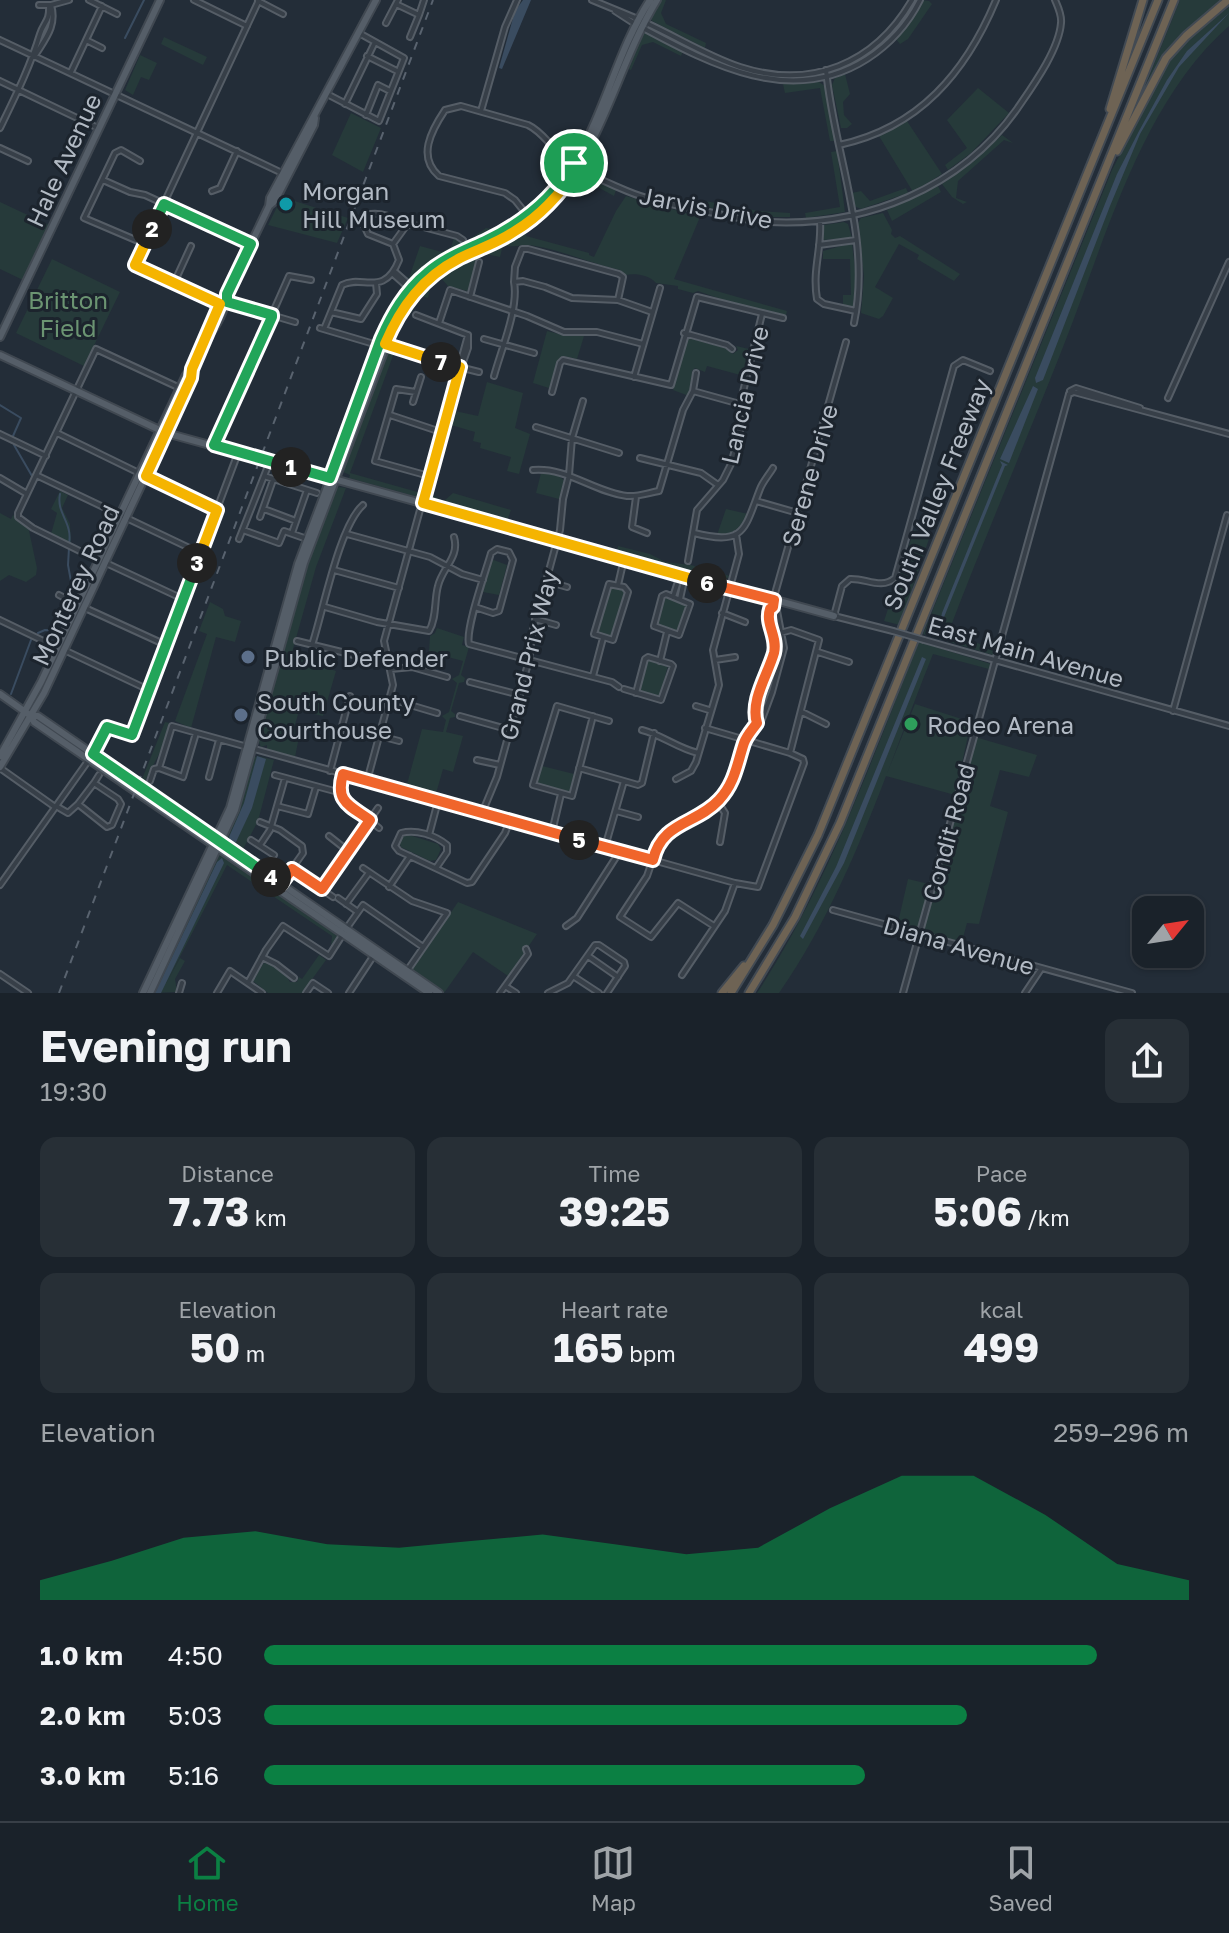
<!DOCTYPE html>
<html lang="en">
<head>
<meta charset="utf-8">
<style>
  body { margin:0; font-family:"Golos Text",sans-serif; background:#272f36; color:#f1f3f6; height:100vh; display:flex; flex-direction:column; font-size:30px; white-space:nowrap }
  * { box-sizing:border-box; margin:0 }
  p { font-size:26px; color:#9fa4a8 }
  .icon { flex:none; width:44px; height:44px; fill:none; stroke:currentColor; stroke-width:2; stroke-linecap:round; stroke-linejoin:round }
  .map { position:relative; height:993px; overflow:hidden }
  .panel { display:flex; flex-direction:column; background:#1a222a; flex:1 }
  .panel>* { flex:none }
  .needle { width:52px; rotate:60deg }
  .buttons { position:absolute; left:1132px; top:896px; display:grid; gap:16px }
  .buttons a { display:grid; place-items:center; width:72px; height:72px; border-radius:16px; background:#1a222a; box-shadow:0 2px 6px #0004,0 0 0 2px #383f47; font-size:40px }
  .pin { position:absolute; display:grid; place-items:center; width:68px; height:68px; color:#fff; margin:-34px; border:4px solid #fff; border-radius:50%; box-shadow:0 2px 8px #0007 }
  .km { position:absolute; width:40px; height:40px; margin:-20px; border-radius:50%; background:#222; color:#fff; font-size:22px; line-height:40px; text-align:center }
  .round { display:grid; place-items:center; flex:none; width:84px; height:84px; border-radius:16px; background:#272f36 }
  .head { display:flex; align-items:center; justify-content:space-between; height:136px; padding:0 40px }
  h1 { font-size:44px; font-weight:700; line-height:60px }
  .figures { display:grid; grid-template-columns:repeat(3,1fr); gap:12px; height:136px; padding:8px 40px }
  .figures div { display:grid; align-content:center; border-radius:16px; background:#272f36; text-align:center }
  .figures b { font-size:40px; font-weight:700 }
  .figures small { font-size:22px; font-weight:400 }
  .figures p { font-size:22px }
  .chart { height:224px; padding:16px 40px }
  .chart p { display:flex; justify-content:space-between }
  .chart svg { width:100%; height:144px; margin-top:8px; fill:#0b8043; opacity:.7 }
  ul { padding:0 40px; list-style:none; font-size:26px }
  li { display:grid; grid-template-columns:128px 96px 1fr; align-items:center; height:60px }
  li i { height:20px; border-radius:10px; background:#0b8043 }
  .dock { display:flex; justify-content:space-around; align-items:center; height:112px; border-top:2px solid #383f47; background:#1a222a; font-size:22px; color:#9fa4a8 }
  .dock a { display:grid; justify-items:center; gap:4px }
  .dock .on { color:#0b8043 }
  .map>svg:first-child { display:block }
</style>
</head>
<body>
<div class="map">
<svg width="1229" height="993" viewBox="0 0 1229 993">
  <rect width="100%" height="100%" fill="#232d38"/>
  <!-- green -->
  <path fill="#263a3a" d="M659 0H666L661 13 666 24 706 43 705 48 652 21 650 16Z
    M922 0 929 1 932 4 908 39 900 44 896 39 906 28Z
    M1180 0H1222C1187 27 1165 50 1144 89Z
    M1229 7V26C1142 102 1106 238 1065 342 1027 439 986 534 949 631L994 650 993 655 923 634 1112 170 1167 64 1192 35Z
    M643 32 683 51 681 56 653 42 642 45 631 70 626 68Z
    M164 37 207 57 203 65 161 44Z
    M140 55 157 63 149 80 141 77 133 95 125 90Z
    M845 74 850 94 843 102 844 115 852 124 847 128H841L832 85 835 78Z
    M819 82 825 86 835 141H830L820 88 785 93 783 84Z
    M978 88 1009 113 971 153 948 170 945 165 967 148 947 120Z
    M351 113 381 128 363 172 332 155Z
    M907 121 942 174 913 192 879 136Z
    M1002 135 1013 143 1004 140 958 181 956 198 967 202 963 204 952 197 942 184 974 161Z
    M837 151 845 212 806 218 805 213 840 207 831 152Z
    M580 172 616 190 614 196 579 177 559 205 527 232 526 236 589 253V255L594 257 616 211 626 196 700 217 674 279 787 311 786 315 732 303 698 291 693 293 678 289V286L656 283C649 275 636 273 625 275L620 270C591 264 555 247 527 245 517 245 516 248 503 245L500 257 486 254 476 259C473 270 477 283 467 291L448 286 441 278 431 285 428 298 421 296C416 302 415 309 410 314 402 324 396 331 393 345L391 344C391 332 398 321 405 311 444 256 486 259 534 221 552 206 564 187 580 172Z
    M938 186 941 192 892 221 887 210Z
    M906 188 908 193 861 209 854 206 852 193 861 191 870 201Z
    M282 197 348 218 337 243 268 225Z
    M705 201 759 211 790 213V217H768L706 207Z
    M0 202 49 225 23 280 0 269Z
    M883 213 892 230 891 234 895 238 900 236 960 274 954 281 917 259 919 255 899 244 875 287 893 298 883 316 879 319 861 313 864 276 858 223 861 218Z
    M844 222 848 224 852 238 822 240 824 225Z
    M486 228 496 230 446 255 412 281 401 274 409 278 420 246 442 252 451 247 454 238 463 244Z
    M852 243 856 277 853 308 843 304V295H851L850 259H823V251Z
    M52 259 120 292 84 366 16 333Z
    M547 331 563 335 584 336 577 359 563 356 558 362 549 388 533 383Z
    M688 338 725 348 733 354 738 350 736 346 749 349 744 376 707 366 705 372 695 368 692 371 694 380 689 396 673 390Z
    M389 352 394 353 350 473 421 493 418 497 349 478 350 475 341 471 384 354Z
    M487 382 523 393 515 428 530 434 519 474 507 471 511 457 480 448 481 443 473 441 475 432 451 425 455 411 478 416Z
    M541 473 557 475 564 480 559 499 536 493Z
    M339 487 346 488 316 567 291 656 336 671 323 716 299 711 294 728 299 737 295 757 267 749V745L261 747 258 740 303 577 334 490Z
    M60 491 68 495 62 508 70 524 71 543 51 534 57 513 51 509Z
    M453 493 511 510 507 521 430 500 429 494 444 501Z
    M726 509 748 514C742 527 731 536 717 535Z
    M0 513 11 519 13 515 28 526 37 568 36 575 26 582 9 575 0 581Z
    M914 530 930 536 900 625 884 621Z
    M618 546 650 554 665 562 691 565 730 576 724 581 617 551Z
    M491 559 507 565 499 595 483 592Z
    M612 586 624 591 615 632 610 636 602 635 597 630 609 587Z
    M666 597 687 604 679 632 657 625Z
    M210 602 223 609 225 616 241 621 235 642 216 637 191 728 175 721 207 634 199 631Z
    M437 628 464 637 462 645 469 647 461 675 465 678 464 682 459 683 451 711 455 714V717L450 718 446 732 463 736 453 772 443 769 435 797 406 788 422 729 443 732 446 720 442 716 449 712 457 683 452 679 459 675 463 661 429 652 430 636 435 633Z
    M919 642 991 664 989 669 933 654C887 768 850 891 779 993H757C828 885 871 761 919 642Z
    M649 659 668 665 660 697 640 692 639 688Z
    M915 704 971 722 955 795 886 776Z
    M165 722 170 723 169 735 145 781 161 794 179 802 177 807 140 784Z
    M975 737 1037 755 1029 777 1000 770 990 806 1008 812 979 924 967 923 961 945 897 927 908 879 933 885Z
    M258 756 274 760 258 821 242 851 230 842 227 836 253 758Z
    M542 766 574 774 569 793 537 784Z
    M406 834 438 844 441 849 436 860 430 861 401 847 399 842Z
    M219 856 225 857 251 874 252 882 227 865 166 984 180 958 185 961 175 979 177 992 152 993Z
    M258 882 336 933 337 938 331 947 332 936 255 884Z
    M458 902 537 934 508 976 473 952 444 993 412 970Z
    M319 955 326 960 302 993H268L253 981 263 964 267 962 285 973 290 982H297L299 977 302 979Z"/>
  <!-- water -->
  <path fill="#3a4c60" d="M523 0H531L502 69 499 68 515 11Z
    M1229 13 1179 67 1140 134 1110 206 1043 380 1036 383 1035 378 1117 174 1139 131 1167 80 1187 51Z
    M1033 386 1038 389 1009 463 1000 459Z
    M1000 461 1008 465 1005 466 938 632 942 613 1002 465Z
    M922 657 926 659 844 863 803 939 800 936 836 867Z
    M257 756 266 759 252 808 236 842 232 844 229 837 244 803Z
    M222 858 224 863 161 993H155L217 862Z"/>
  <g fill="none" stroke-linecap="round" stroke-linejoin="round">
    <!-- stream -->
    <path stroke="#3a4c60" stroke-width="2" d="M125 38 144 0
      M0 405 21 418 13 436
      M14 445 32 476
      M60 494C56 514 73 522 69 544
      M69 548 68 565 74 598
      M38 633 45 630 61 631
      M11 694 31 640"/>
    <!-- minor casing -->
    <g stroke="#555d66" stroke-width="8">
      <path id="minor" d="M89 0 117 14
        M194 0 247 26
        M592 0 638 19
        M258 1 283 14
        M396 4 419 15 410 37
        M39 5H51L69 0
        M615 11 635 24
        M419 15 424 0
        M386 23 398 0
        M646 23C677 37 707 56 740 67 811 90 875 64 912 0
        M643 28C712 65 792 107 867 59 890 44 908 24 920 0
        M0 40 282 173
        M86 40 102 48
        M36 54C46 38 57 25 51 5
        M367 56 397 71
        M826 70C834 154 872 238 854 323
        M71 72 102 6
        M0 81 98 128
        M327 94 379 121 404 58 359 33
        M345 104 375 42
        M481 111 505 27 517 0
        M366 115 378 85 390 91
        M0 128C15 97 30 67 40 34 44 21 50 22 49 5
        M839 145C919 128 966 72 996 0
        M0 148 28 161
        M140 161 121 150 115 153 84 218 145 244
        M103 180 130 192 145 195 251 244
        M212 191 220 188 237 151
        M527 215 515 200 505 193 439 176C417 157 431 131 445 110L461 106 528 125C541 131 548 143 559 153 576 169 605 182 627 191 653 202 682 206 709 212 729 216 749 221 769 222 865 227 961 188 1017 109 1032 87 1059 50 1061 23 1062 15 1058 7 1055 0
        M820 221C822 249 812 269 817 299L824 304 856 311
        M393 244 368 234 363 223 366 215C379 211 395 217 406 226
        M393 244 406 226 412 224 457 236 463 240
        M819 245 856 240
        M394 271 412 287
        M392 273 410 289
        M514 282 515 267 522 249H528L619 274 623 277 618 300
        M174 283 191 246
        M470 297 479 262
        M227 302 295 322
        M219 304 135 265 259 0
        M331 312 361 319 377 294 376 283
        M416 315 468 335
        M439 323 450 290 527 316 564 332H597L643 344
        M320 328 374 344H385L401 351
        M324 329 342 285C362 274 384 298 399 260L393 244
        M684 333 727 345 732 349
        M484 339 534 353
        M384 348 479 372
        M462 365 468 348V335
        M696 373 693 391 740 404
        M494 376C501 350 519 308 514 282L523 281 545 287 572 298 618 300 652 312
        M634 377 660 288
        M1070 391 1076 388 1140 408
        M416 392 396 389 375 461 429 476
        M552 392 560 363 563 360 671 385 697 297 783 318
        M1069 394 1074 392 1229 434
        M1168 398 1229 262
        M413 402 421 377
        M390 415 441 432
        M536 427 619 453
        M57 433 139 473
        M0 434 46 456
        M214 445 289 276 311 280
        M640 458 701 473 718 485
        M533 470C567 467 594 492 627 496 638 497 648 493 659 491L683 410 693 391
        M36 475 200 553
        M146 476 216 509
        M264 476 317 493
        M0 478 27 494
        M636 497 632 527 647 533
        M756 501 798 513
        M264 509 296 521
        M260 517 273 480
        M243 530 279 543 284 531 307 539
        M292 533 307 490
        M694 533C745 546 744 530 760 489 763 481 769 475 773 468
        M347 534 430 557 462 574 483 580
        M239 539 270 461
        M98 560 33 528 18 517V513L96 349 180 388
        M688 561 697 510 723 480 731 464 740 431V404L762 314
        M106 563 183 599
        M334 570 399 588
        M546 581 567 587
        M609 584 624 587 628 592 613 640 594 634Z
        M618 585 624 559
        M666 594 690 604 679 635 654 626 662 596Z
        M59 595 76 604
        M673 597 680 575
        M680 599 685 576
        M325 607 377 622 429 631C437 618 434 600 438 586 442 568 460 557 454 537
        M475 607 493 613 499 611 513 560 509 552 497 549 491 553C486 571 465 629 469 644L612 682 619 687
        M85 608 166 645
        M722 613 745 622
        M535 619 556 625
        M0 620 56 647
        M893 631 834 616 842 586 850 579C866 578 881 590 895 578L954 366 963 360 990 371
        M773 635 791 630 819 640 790 753
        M924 640 1229 726
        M297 641 370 659 387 658
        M312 645C323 612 339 526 363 505
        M64 650 149 690
        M818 652 849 662
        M715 660 735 657
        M660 661 667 632
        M391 669 412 667 447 677
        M593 676 603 638
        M470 682 520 695
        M624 689 661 700 673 666 671 664 648 657 645 659 636 693
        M390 699 437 713
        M696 706 709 710
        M1173 711 1227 515
        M802 712 826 724
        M460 716 510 730
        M593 716 572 796 533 785 557 706 609 721
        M757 723C750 701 768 674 774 653 778 637 765 625 770 609L773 607
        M642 730C662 735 677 748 698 753
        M380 736 399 741
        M477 760 500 765
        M0 768 55 807
        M159 768 183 777 196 733
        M579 768 638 785 642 783 654 733
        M330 771 350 696
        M343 774 339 792 342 798 379 828
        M275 775 338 792
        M209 777 219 740
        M676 779 691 771 696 762 719 685 713 650 739 554 736 534
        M150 781 154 769 159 768 172 726 735 883 758 887 804 763 803 759 790 753 705 728
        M367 781 393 685 384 641 468 335
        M94 783 99 775
        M718 802 725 813 720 842
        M56 806 68 813 78 804 107 827 112 825 121 804 118 799 94 783 78 804
        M277 806 308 814 316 787
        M616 811 638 817
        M482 813 497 777 529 660 533 629 560 530 563 499 569 475 572 438 583 401
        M260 822 280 830 302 846 303 853 281 884
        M552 832 561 794
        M429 835 438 801
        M329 836 348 851
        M251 840 274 855
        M260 845 270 830 285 778
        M605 847 624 781
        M363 868 412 901 447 913 407 971
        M436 868 447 852V845C435 835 416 829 401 833L395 846 399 851 467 883 472 882 505 833 510 820
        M292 869 333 897
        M0 885 93 754 107 727 132 735 238 453
        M389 887 410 856
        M322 889 378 808
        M338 898 358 912
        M346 904 368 874
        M833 910 1132 993
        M566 926 577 918 620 851
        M714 926 678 903 651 937 620 917 647 876 658 844 665 835 704 812 718 802 729 789 736 775 744 743 762 719 772 692 784 648 777 611 773 607 774 597 846 342
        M346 929 363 905 423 947
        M588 956 618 977
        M262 957 276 964 294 978
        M0 974 28 993
        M682 975 725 911 735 883
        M573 976 599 993
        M248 983 266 950 283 926 329 956 343 934
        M505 986 516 993
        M179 993 182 983
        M217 993 230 971 262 993
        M306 993 313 983 328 993
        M349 993 374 955
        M500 993 528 954 526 949
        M548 993 568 983 595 945H599L624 962 625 966 607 993
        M903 993 1069 394
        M1025 993 1041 969"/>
    </g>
    <!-- major casing -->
    <g stroke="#404851" stroke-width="10">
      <path id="major" d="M269 206 275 201 314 125 315 118
        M0 337 160 0
        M207 337C217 327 226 308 227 294
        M0 355 166 433 834 616
        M0 694 31 716 34 722 429 993
        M31 716H38L439 993
        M0 756 41 682 186 375C209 353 205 316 227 294L269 206 270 198 376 0
        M0 767 44 693 190 381 192 369
        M143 993 230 808 298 564 391 318C402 300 413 284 430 271 451 254 477 246 500 233 522 222 541 205 557 187 602 133 612 58 650 0
        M150 993 235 810 304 563 396 320C408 300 421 283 440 270 477 245 517 238 549 204 603 148 617 65 657 0"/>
    </g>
    <!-- highway casing -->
    <g stroke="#424a53" stroke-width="11">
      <path id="highway" d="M1110 109 1143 0
        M1117 151 1166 58 1186 36 1228 0
        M722 993 744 966
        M731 993 773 925 818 835 1158 0
        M749 993 795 917 840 823 1174 0"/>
    </g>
    <!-- minor -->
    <use href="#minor" stroke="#373f48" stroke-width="4"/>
    <!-- major -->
    <use href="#major" stroke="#555e68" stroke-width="6"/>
    <!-- highway -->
    <use href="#highway" stroke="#6e6354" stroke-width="7"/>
    <!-- rail -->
    <path stroke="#59636f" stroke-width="2" stroke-dasharray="8 8" stroke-linecap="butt" d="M59 993 433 0"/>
    <!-- minor-bridge casing -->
    <g stroke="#555d66" stroke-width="8" stroke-linecap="butt">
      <path id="minor-bridge" d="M893 631 924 640"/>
    </g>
    <!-- minor-bridge -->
    <use href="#minor-bridge" stroke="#373f48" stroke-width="4"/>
  </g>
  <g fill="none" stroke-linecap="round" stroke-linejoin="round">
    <!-- split-1 casing -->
    <g stroke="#fff" stroke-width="16">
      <path id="split-1" d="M291 467 330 478 381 339C392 314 405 291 427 273 444 258 466 250 487 240 522 223 554 197 574 163"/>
    </g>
    <!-- split-2 casing -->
    <g stroke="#fff" stroke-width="16">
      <path id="split-2" d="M152 229 164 204 251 244 227 294V302L272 315V317L214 445 291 467"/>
    </g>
    <!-- split-3 casing -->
    <g stroke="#fff" stroke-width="16">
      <path id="split-3" d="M152 229 135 265 220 304 192 369 191 378 146 476 217 510 197 563"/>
    </g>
    <!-- split-4 casing -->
    <g stroke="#fff" stroke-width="16">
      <path id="split-4" d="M197 563 132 735 107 727 93 754 271 877"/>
    </g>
    <!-- split-5 casing -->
    <g stroke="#fff" stroke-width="16">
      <path id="split-5" d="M271 877 281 884 292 869 322 889 370 820C349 805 335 802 343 774L579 840"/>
    </g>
    <!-- split-6 casing -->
    <g stroke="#fff" stroke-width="16">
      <path id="split-6" d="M579 840 653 860C662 821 696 825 719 800 735 783 737 764 744 743 747 735 753 729 757 723 750 701 768 674 774 653 778 637 765 624 770 609L773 607 774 600 707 583"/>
    </g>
    <!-- split-7 casing -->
    <g stroke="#fff" stroke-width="16">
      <path id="split-7" d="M441 362 460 367 423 503 707 583"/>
    </g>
    <!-- split-8 casing -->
    <g stroke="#fff" stroke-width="16">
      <path id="split-8" d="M441 362 385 344C401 306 423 277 460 258 478 249 498 243 515 231 542 215 562 192 579 166L574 163"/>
    </g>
    <!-- split-1 -->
    <use href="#split-1" stroke="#22a559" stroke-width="10"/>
    <!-- split-2 -->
    <use href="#split-2" stroke="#22a559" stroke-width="10"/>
    <!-- split-3 -->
    <use href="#split-3" stroke="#f5b400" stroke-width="10"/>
    <!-- split-4 -->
    <use href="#split-4" stroke="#22a559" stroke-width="10"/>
    <!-- split-5 -->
    <use href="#split-5" stroke="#f0652b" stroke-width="10"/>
    <!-- split-6 -->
    <use href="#split-6" stroke="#f0652b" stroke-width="10"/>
    <!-- split-7 -->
    <use href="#split-7" stroke="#f5b400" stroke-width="10"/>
    <!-- split-8 -->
    <use href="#split-8" stroke="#f5b400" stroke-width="10"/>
  </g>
  <!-- markers -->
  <circle fill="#0f9aa8" stroke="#1c242d" stroke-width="3" cx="286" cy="204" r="8"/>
  <g fill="#5c6f8a" stroke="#1c242d" stroke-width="3">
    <circle cx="248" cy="657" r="8"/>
    <circle cx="241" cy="715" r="8"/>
  </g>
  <circle fill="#2e9e5b" stroke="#1c242d" stroke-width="3" cx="911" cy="724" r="8"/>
  <g text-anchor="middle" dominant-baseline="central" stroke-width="6" stroke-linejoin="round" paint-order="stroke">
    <!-- street labels -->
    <g font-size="24" fill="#b2bac4" stroke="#1c242d">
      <text transform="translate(63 160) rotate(-65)">Hale Avenue</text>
      <text transform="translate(706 207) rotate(11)">Jarvis Drive</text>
      <text transform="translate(744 395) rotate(-77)">Lancia Drive</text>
      <text transform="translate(809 475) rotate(-74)">Serene Drive</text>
      <text transform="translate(936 494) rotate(-68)">South Valley Freeway</text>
      <text transform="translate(75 585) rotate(-65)">Monterey Road</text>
      <text transform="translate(1026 651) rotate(16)">East Main Avenue</text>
      <text transform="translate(528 655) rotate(-76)">Grand Prix Way</text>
      <text transform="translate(948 832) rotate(-75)">Condit Road</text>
      <text transform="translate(959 945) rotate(16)">Diana Avenue</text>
    </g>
    <!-- poi labels -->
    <g font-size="24" fill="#b2bac4" stroke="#1c242d" text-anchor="start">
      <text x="302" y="190">Morgan<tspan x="302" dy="28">Hill Museum</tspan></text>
      <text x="264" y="657">Public Defender</text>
      <text x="257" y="701">South County<tspan x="257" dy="28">Courthouse</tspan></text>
      <text x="927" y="724">Rodeo Arena</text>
    </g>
    <!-- park labels -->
    <g font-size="24" fill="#6b9472" stroke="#1c242d">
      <text x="68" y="299">Britton<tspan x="68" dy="28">Field</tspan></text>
    </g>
  </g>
</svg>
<div class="buttons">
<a><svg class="needle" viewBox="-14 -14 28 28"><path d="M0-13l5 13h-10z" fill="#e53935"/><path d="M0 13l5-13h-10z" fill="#9fa4a8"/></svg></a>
</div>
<div class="pin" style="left:574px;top:163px;background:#1e9e55"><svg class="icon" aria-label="arrive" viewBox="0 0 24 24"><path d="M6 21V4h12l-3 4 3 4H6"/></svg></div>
<b class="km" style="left:291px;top:467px">1</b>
<b class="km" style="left:152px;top:229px">2</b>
<b class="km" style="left:197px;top:563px">3</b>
<b class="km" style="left:271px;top:877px">4</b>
<b class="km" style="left:579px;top:840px">5</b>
<b class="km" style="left:707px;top:583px">6</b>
<b class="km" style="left:441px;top:362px">7</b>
</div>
<section class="panel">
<div class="head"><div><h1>Evening run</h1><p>19:30</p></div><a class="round"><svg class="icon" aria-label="share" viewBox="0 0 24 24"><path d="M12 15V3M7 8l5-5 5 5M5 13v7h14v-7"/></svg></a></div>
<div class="figures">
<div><p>Distance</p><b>7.73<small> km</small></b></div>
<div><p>Time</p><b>39:25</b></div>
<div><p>Pace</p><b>5:06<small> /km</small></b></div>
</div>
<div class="figures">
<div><p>Elevation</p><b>50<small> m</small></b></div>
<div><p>Heart rate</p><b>165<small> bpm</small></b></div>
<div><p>kcal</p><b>499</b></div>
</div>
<div class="chart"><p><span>Elevation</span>259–296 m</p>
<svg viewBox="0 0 160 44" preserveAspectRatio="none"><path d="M0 44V38L10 32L20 25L30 23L40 27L50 28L60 26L70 24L80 27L90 30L100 28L110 16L120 6L130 6L140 18L150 33L160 38V44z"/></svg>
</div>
<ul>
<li><b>1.0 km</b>4:50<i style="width:90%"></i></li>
<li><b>2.0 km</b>5:03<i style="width:76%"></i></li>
<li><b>3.0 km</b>5:16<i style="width:65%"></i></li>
</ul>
</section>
<nav class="dock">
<a class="on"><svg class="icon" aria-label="home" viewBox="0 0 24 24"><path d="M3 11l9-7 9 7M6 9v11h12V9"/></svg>Home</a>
<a><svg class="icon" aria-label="map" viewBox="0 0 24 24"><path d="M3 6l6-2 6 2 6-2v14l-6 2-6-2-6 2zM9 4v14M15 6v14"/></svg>Map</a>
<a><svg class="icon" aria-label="saved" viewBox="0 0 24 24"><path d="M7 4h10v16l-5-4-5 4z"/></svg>Saved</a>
</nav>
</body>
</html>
